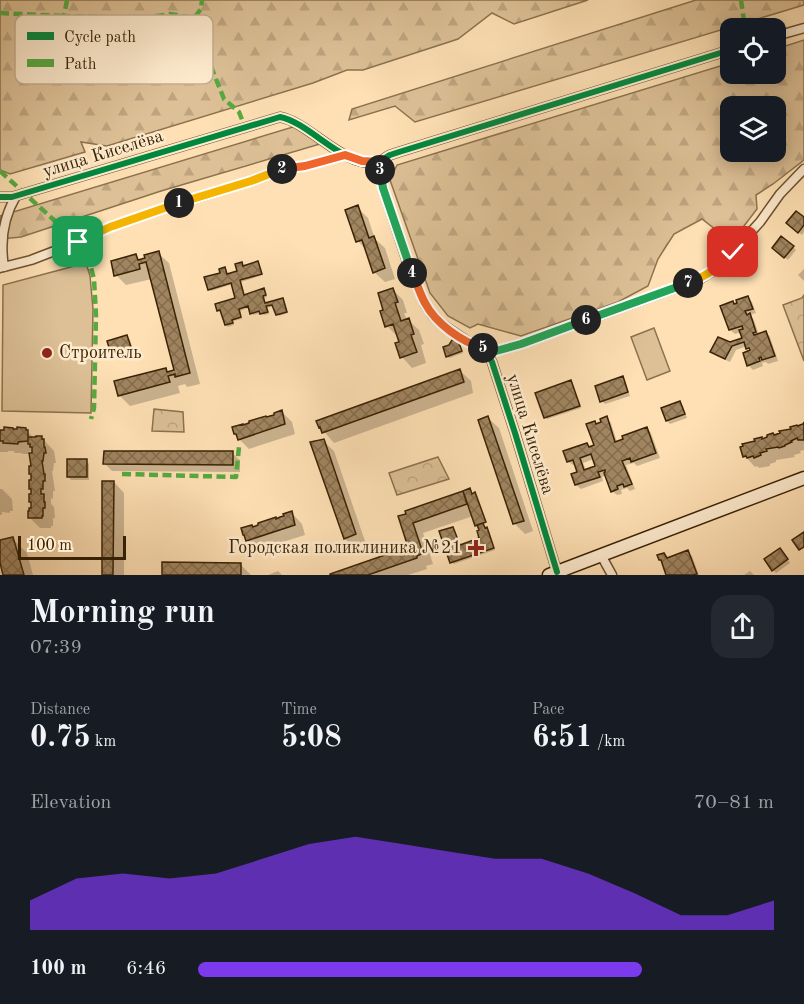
<!DOCTYPE html>
<html lang="en">
<head>
<meta charset="utf-8">
<style>
  body { margin:0; font-family:"Old Standard TT",serif; background:#242831; color:#f1f3f6; height:100vh; display:flex; flex-direction:column; font-size:22px; white-space:nowrap }
  * { box-sizing:border-box; margin:0 }
  p { font-size:20px; color:#9ea1a6 }
  .icon { flex:none; width:33px; height:33px; fill:none; stroke:currentColor; stroke-width:2; stroke-linecap:round; stroke-linejoin:round }
  .map { position:relative; height:575px; overflow:hidden }
  .drawer { display:flex; flex-direction:column; background:#171b24; flex:1 }
  .drawer>* { flex:none }
  .fabs { position:absolute; left:720px; top:18px; display:grid; gap:12px }
  .fabs a { display:grid; place-items:center; width:66px; height:66px; border-radius:12px; background:#171b24; box-shadow:0 3px 15px #0003; font-size:30px }
  .scale { position:absolute; left:18px; bottom:15px; width:108px; box-sizing:border-box; padding-left:6px; border:3px solid #3a2305; border-top:0; font-size:16px; line-height:21px; white-space:nowrap; color:#3a2305; -webkit-text-stroke:4px #feebce; paint-order:stroke }
  .pin { position:absolute; display:grid; place-items:center; width:51px; height:51px; color:#fff; margin:-26px; border-radius:12px; box-shadow:0 3px 9px #0006 }
  .km { position:absolute; width:30px; height:30px; margin:-15px; border-radius:50%; background:#222; color:#fff; font-size:16px; line-height:30px; text-align:center }
  .round { display:grid; place-items:center; flex:none; width:63px; height:63px; border-radius:18px; background:#242831 }
  .head { display:flex; align-items:center; justify-content:space-between; height:102px; padding:0 30px }
  h1 { font-size:33px; font-weight:800; line-height:45px }
  .figures { display:grid; grid-template-columns:repeat(3,1fr); gap:9px; height:102px; padding:6px 30px }
  .figures div { display:grid; align-content:center }
  .figures b { font-size:30px; font-weight:800 }
  .figures small { font-size:16px; font-weight:400 }
  .figures p { font-size:16px }
  .chart { height:168px; padding:12px 30px }
  .chart p { display:flex; justify-content:space-between }
  .chart svg { width:100%; height:108px; margin-top:6px; fill:#7c3aed; opacity:.7 }
  ul { padding:0 30px; list-style:none; font-size:20px }
  li { display:grid; grid-template-columns:96px 72px 1fr; align-items:center; height:45px }
  li i { height:15px; border-radius:8px; background:#7c3aed }
  .map>svg:first-child { display:block }
</style>
</head>
<body>
<div class="map">
<svg width="804" height="575" viewBox="0 0 804 575">
  <defs>
    <pattern id="forest-firs" width="22" height="20" patternUnits="userSpaceOnUse" patternTransform="scale(1.5)"><rect width="22" height="20" fill="#ddc096"/><path d="M5 1l3.5 6h-7zM16 11l3.5 6h-7z" fill="#bea580"/></pattern>
    <pattern id="park-crowns" width="20" height="18" patternUnits="userSpaceOnUse" patternTransform="scale(1.5)"><rect width="20" height="18" fill="#ddc096"/><path d="M2 6a3 3 0 1 1 6 0M12 15a3 3 0 1 1 6 0" fill="none" stroke="#bea580"/></pattern>
    <pattern id="building-cross-hatch" width="8" height="8" patternUnits="userSpaceOnUse" patternTransform="scale(1.5)"><rect width="8" height="8" fill="#a08560"/><path d="M0 0l8 8M0 8l8-8" fill="none" stroke="#836c4d"/></pattern>
  </defs>
  <rect width="100%" height="100%" fill="#fee0b4"/>
  <filter id="stains"><feTurbulence type="fractalNoise" baseFrequency=".00333" numOctaves="4"/><feColorMatrix values="0 0 0 0 .2 0 0 0 0 .09 0 0 0 0 .02 0 0 0 .5 -.17"/></filter>
  <radialGradient id="worn" r=".72"><stop offset=".6" stop-color="#630" stop-opacity="0"/><stop offset="1" stop-color="#630" stop-opacity=".3"/></radialGradient>
  <!-- forest -->
  <path fill="url(#forest-firs)" stroke="#8c724e" stroke-width="1.5" fill-rule="evenodd" d="M0 0H588L514 24 492 13 458 39 363 70H347L313 83 107 146 81 142 85 152 10 174 3 171 0 173Z
    M696 0H804V5L415 122 395 106 349 120 352 109Z
    M804 40V160L773 184 756 195 757 209 737 235 725 237 702 219 674 234 658 259 648 286 618 302 521 336 478 324 470 328 448 316 430 293 390 180 397 165 730 63V74H776V49ZM730 106H776V152H730Z
    M296 126 320 144 161 191 21 237 0 239V216Z"/>
  <!-- park -->
  <path fill="url(#park-crowns)" stroke="#8c724e" stroke-width="1.5" d="M804 295V361L783 305 802 298Z
    M154 409 183 412 184 432 152 431Z
    M438 457 449 479 397 495 389 473Z"/>
  <!-- pitch -->
  <path fill="#ddc096" stroke="#8c724e" stroke-width="1.5" d="M86 263 90 276 93 309 91 413 2 411 3 285Z
    M654 328 670 371 647 380 631 337Z"/>
  <!-- shadow -->
  <path fill="#0003" fill-rule="evenodd" d="M357 207 368 218 375 239 385 248 395 279 385 282 374 272 367 251 358 241 347 211Z
    M804 219V232L802 235 788 223Z
    M793 247 796 250 788 260 774 248Z
    M158 253 169 263 200 384 187 387 185 384 178 386 180 393 130 406 119 395 166 369 169 373 175 371 152 279 126 285 116 275 136 256 140 261Z
    M258 263 263 275 241 282 245 296 264 290 267 297 264 298 266 304 282 299 284 301 288 313 279 316 274 306 267 308 269 314 264 315 261 313 253 315 250 307 240 311 242 319 233 321 234 325 228 327 226 325 222 312H220L219 311 217 305 237 299 233 284 211 291 209 289 225 269 228 276 239 272 241 264 244 267Z
    M804 269V281L798 275Z
    M392 289 403 300 407 313H404L407 320H408L419 330 424 344 421 345 426 363 412 368 402 357 401 343 397 336 387 326 385 311Z
    M748 297 752 302 756 313 750 315 754 320 759 335 766 332 770 337 778 361 768 364 766 362 762 363 763 366 753 370 748 365 751 351 747 346 736 350 730 362 717 356 712 352 744 339 742 332 735 334 730 330 722 307 735 306Z
    M126 336 130 340 133 351 116 356 113 353Z
    M457 340 463 353 449 358 447 356Z
    M460 371 471 381 473 393 334 443 320 427 318 421Z
    M622 378 625 381 630 396 605 404 602 401Z
    M571 382 572 384 581 408 547 419 545 417Z
    M680 403 683 406 687 418 670 424 667 421Z
    M282 412 292 422 295 434 249 449 239 439Z
    M488 418 499 428 533 531 525 534 514 523Z
    M607 418 611 423 617 442 647 428 651 433 660 458 637 466 634 463 626 465 635 489 630 491 627 488 621 490 622 494 617 495 612 491 607 475 602 477 603 481 581 489 576 485 573 475 579 473 576 465H573L568 461 587 444 591 448 596 446 597 425ZM594 459 597 467 586 470 583 463Z
    M804 426V450L800 451 801 453 794 455 795 457 776 460V462L770 464V466L759 468 757 466 755 467 745 456 763 440Z
    M25 429 34 438H42L54 451 56 463H54L53 471H52L55 491H53V499L51 498V504L54 507 55 518H53V526H51V528H40L30 518 32 504 30 502 32 496 33 482 31 451 28 452V454H23L21 453H15L13 451H8V452H0V455V431Z
    M323 441 334 451 366 544 356 549 345 539Z
    M232 453 240 460V472L112 471 105 464Z
    M86 461 89 464V480H71L68 476Z
    M104 482H114L124 493V575H103Z
    M0 489H2L12 499 13 511H10V513L2 512V515H0Z
    M470 490 481 523 485 529 489 531 495 550 454 564 452 562 453 528 460 547 481 539V531L473 516 423 533 433 564 426 566 427 569 408 575H332L410 548 407 512Z
    M292 513 302 524 305 535 258 550 247 540 253 528 277 520Z
    M12 538 27 553 33 575H5L0 558V542Z
    M687 552 692 556 699 575H668L663 562 660 559 664 554 669 559Z
    M783 553 790 563 776 573 773 570Z
    M164 563 240 564 251 575H164Z
    M278 571 282 575H268Z
    M750 571 754 575H744Z"/>
  <!-- building -->
  <path fill="url(#building-cross-hatch)" stroke="#3a2305" stroke-width="1.5" fill-rule="evenodd" d="M358 205 369 238 374 236 385 268 373 273 362 240 356 242 345 210Z
    M796 211 804 217V225L798 233 786 223Z
    M781 236 794 246 784 258 772 248Z
    M159 251 190 373 175 377V374L168 376 170 382 118 396 114 381 166 368 167 372 174 370 146 262 139 264 140 269 114 276 111 261 136 254 138 260 145 258 144 255Z
    M258 261 262 274 240 280 244 295 264 288 266 295 263 296 265 303 283 298 287 312 276 315 272 305 266 306 268 312 260 314 259 311 250 314 248 306 239 309 241 317 232 320 233 323 225 325 220 310 217 311 215 304 235 298 231 283 208 290 204 277 220 273 219 269 225 267 227 274 237 271 235 264 242 262 243 266Z
    M393 288 398 302 395 303 401 321 409 318 414 334 411 335 417 352 400 358 395 343 399 342 393 324 385 327 380 311 383 310 378 293Z
    M748 296 753 309 745 311 747 315 750 313 756 332 753 333 754 335 766 331 775 356 762 360 761 357 759 358 760 361 747 366 743 353 750 350 749 348 746 349 744 342 732 346 725 359 710 352 718 337 730 342 742 338 739 330 743 329 742 326 729 330 720 306 733 301 734 304 737 303 736 300Z
    M127 335 131 347 111 354 107 341Z
    M457 338 462 351 446 357 443 347 449 345 452 340Z
    M460 369 464 382 322 433 320 427 319 428 316 421Z
    M623 376 628 392 600 402 595 386Z
    M571 380 580 406 544 418 535 393Z
    M680 401 685 414 666 421 661 408Z
    M282 410 285 424 238 440 236 434H234L232 427 243 424V425L249 423V421L266 416 267 417 270 416 274 415V413Z
    M488 416 524 521 513 524 478 420Z
    M607 416 615 442 623 439 622 436 647 427 656 453 631 462 630 458 622 461 632 484 624 487 623 484 617 486 618 489 611 492 604 473 605 472V470L598 472 600 477 575 485 571 474 577 472 573 460 567 462 563 451 587 443 589 447 594 445 586 424 595 421 596 424 601 422 600 419ZM591 454 595 466 584 470 580 458Z
    M804 422V440H798L797 438 791 441 792 442 785 445V446L779 448 778 447 766 449 767 451 760 453 761 455 754 458 753 456 747 458 746 456 743 457 740 447 743 446 742 444 755 441 754 439 762 437V439L767 437V435L773 433 774 435 780 433 779 431 791 429 790 427 797 425 798 426 800 425 803 424Z
    M4 427 13 428V429H17V427L26 428V430H28V441L18 442V444L3 443V441H0V430H4Z
    M36 436H42V439H44V447H45L46 453H44L43 461H42L44 474H45V481H43V489H41V494H44V502H45V508H43V516H42V518H28V511H29V508H31V502H29V494H31V489H29V480H31V474H29V466H31L29 453H32V447H30V444H28V437H36Z
    M324 439 356 534 344 539 310 442Z
    M104 451H233V465L103 464Z
    M67 459H87V477H67Z
    M102 481H114L113 575H102Z
    M470 488 472 494 475 492 486 522 475 526 463 491Z
    M463 491 467 504 413 523 423 553 417 556V558L368 575H330V574L408 547 398 516 406 514 405 511Z
    M292 511 295 525 246 541 244 535H243L241 528 252 525 253 527 258 525V523L276 517V519L280 517 284 516 283 514Z
    M483 523 485 528 487 527 494 548 450 563 439 531 453 527 460 545 479 538 477 531 479 530 477 525Z
    M804 532V547L799 550 792 540Z
    M13 537 20 561 24 575H3L0 563V540Z
    M780 548 788 559 772 571 764 559Z
    M688 550 697 574 693 575H666L661 560H659L657 555 664 553 667 558Z
    M162 562 241 563V575H162Z"/>
  <g fill="none" stroke-linecap="round" stroke-linejoin="round">
    <!-- street casing -->
    <g stroke="#6b5231" stroke-width="11">
      <path id="street" d="M776 36 804 28
        M379 162 383 188 407 261 425 304 433 316 442 324 470 343 480 347 488 355 492 362 515 433 557 572
        M0 197H12L280 117C311 123 344 169 378 162 382 161 386 157 390 155 393 154 396 153 399 152L730 50
        M4 267C0 242 3 218 16 196
        M0 268 31 260 78 242 110 227 174 205 251 181 279 170 305 166 345 155
        M482 348 496 351 521 344 700 279 719 267 760 222 780 194 804 169
        M601 555 612 575"/>
    </g>
    <!-- secondary casing -->
    <g stroke="#3a2305" stroke-width="15">
      <path id="secondary" d="M549 575 804 478"/>
    </g>
    <!-- street -->
    <use href="#street" stroke="#feebce" stroke-width="8"/>
    <!-- secondary -->
    <use href="#secondary" stroke="#feebce" stroke-width="12"/>
    <!-- quiet -->
    <path stroke="#55aa40" stroke-width="4.5" stroke-dasharray="9 4.5" stroke-linecap="butt" d="M67 0 64 16 145 18 170 14 194 18 201 9 202 0
      M741 0 745 28
      M0 13 64 16
      M196 15 200 21 204 49 224 99 239 112 245 127
      M0 171 78 242 90 264 94 279 96 315 94 408 91 419
      M122 474 236 477 239 447"/>
    <!-- cycleway casing -->
    <g stroke="#feebce" stroke-width="10">
      <path id="cycleway" d="M379 162 383 188 407 261 425 304 433 316 442 324 470 343 480 347 488 355 492 362 515 433 557 572
        M0 197H12L280 117C311 123 344 169 378 162 382 161 386 157 390 155 393 154 396 153 399 152L730 50"/>
    </g>
    <!-- cycleway -->
    <use href="#cycleway" stroke="#00873e" stroke-width="6"/>
  </g>
  <g fill="none" stroke-linecap="round" stroke-linejoin="round">
    <!-- split-1 casing -->
    <g stroke="#fff" stroke-width="12">
      <path id="split-1" d="M78 242 110 227 179 203"/>
    </g>
    <!-- split-2 casing -->
    <g stroke="#fff" stroke-width="12">
      <path id="split-2" d="M179 203 251 181 282 169"/>
    </g>
    <!-- split-3 casing -->
    <g stroke="#fff" stroke-width="12">
      <path id="split-3" d="M282 169 305 166 345 155 362 161 379 162 380 170"/>
    </g>
    <!-- split-4 casing -->
    <g stroke="#fff" stroke-width="12">
      <path id="split-4" d="M380 170 383 188 412 273"/>
    </g>
    <!-- split-5 casing -->
    <g stroke="#fff" stroke-width="12">
      <path id="split-5" d="M412 273C417 283 420 294 425 303 436 324 462 342 483 348"/>
    </g>
    <!-- split-6 casing -->
    <g stroke="#fff" stroke-width="12">
      <path id="split-6" d="M483 348 496 351 521 344 586 320"/>
    </g>
    <!-- split-7 casing -->
    <g stroke="#fff" stroke-width="12">
      <path id="split-7" d="M586 320 688 283"/>
    </g>
    <!-- split-8 casing -->
    <g stroke="#fff" stroke-width="12">
      <path id="split-8" d="M688 283C707 276 719 267 733 252"/>
    </g>
    <!-- split-1 -->
    <use href="#split-1" stroke="#f5b400" stroke-width="8"/>
    <!-- split-2 -->
    <use href="#split-2" stroke="#f5b400" stroke-width="8"/>
    <!-- split-3 -->
    <use href="#split-3" stroke="#f0652b" stroke-width="8"/>
    <!-- split-4 -->
    <use href="#split-4" stroke="#22a559" stroke-width="8"/>
    <!-- split-5 -->
    <use href="#split-5" stroke="#f0652b" stroke-width="8"/>
    <!-- split-6 -->
    <use href="#split-6" stroke="#22a559" stroke-width="8"/>
    <!-- split-7 -->
    <use href="#split-7" stroke="#22a559" stroke-width="8"/>
    <!-- split-8 -->
    <use href="#split-8" stroke="#f5b400" stroke-width="8"/>
  </g>
  <!-- markers -->
  <g fill="#8f2418" stroke="#feebce" stroke-width="2">
    <circle cx="47" cy="353" r="6"/>
    <path d="M473 539h6v6h6v6h-6v6h-6v-6h-6v-6h6z"/>
  </g>
  <g text-anchor="middle" dominant-baseline="central" stroke-width="5" stroke-linejoin="round" paint-order="stroke">
    <!-- street labels -->
    <g font-size="18" fill="#3a2305" stroke="#feebce">
      <text transform="translate(103 154) rotate(-17)">улица Киселёва</text>
      <text transform="translate(530 434) rotate(73)">улица Киселёва</text>
    </g>
    <!-- poi labels -->
    <g font-size="18" fill="#3a2305" stroke="#feebce" text-anchor="start">
      <text x="59" y="353">Строитель</text>
      <text x="462" y="548" text-anchor="end">Городская поликлиника №21</text>
    </g>
  </g>
  <!-- legend -->
  <rect x="15" y="15" width="198" height="69" rx="9" fill="#feebce" stroke="#c3af92" stroke-width="1.5"/>
  <rect x="27" y="32" width="27" height="8" fill="#00873e"/>
  <rect x="27" y="59" width="27" height="8" fill="#55aa40"/>
  <g font-size="16" fill="#3a2305">
    <text x="64" y="42">Cycle path</text>
    <text x="64" y="69">Path</text>
  </g>
  <rect width="100%" height="100%" filter="url(#stains)"/>
  <rect width="100%" height="100%" fill="url(#worn)"/>
</svg>
<div class="fabs">
<a><svg class="icon" aria-label="locate" viewBox="0 0 24 24"><circle cx="12" cy="12" r="6"/><path d="M12 2v4M12 18v4M2 12h4M18 12h4"/></svg></a>
<a><svg class="icon" aria-label="layers" viewBox="0 0 24 24"><path d="M12 4l9 5-9 5-9-5zM3 14l9 5 9-5"/></svg></a>
</div>
<div class="scale">100 m</div>
<div class="pin" style="left:78px;top:242px;background:#1e9e55"><svg class="icon" aria-label="arrive" viewBox="0 0 24 24"><path d="M6 21V4h12l-3 4 3 4H6"/></svg></div>
<div class="pin" style="left:733px;top:252px;background:#d93025"><svg class="icon" aria-label="check" viewBox="0 0 24 24"><path d="M5 12l5 5 9-10"/></svg></div>
<b class="km" style="left:179px;top:203px">1</b>
<b class="km" style="left:282px;top:169px">2</b>
<b class="km" style="left:380px;top:170px">3</b>
<b class="km" style="left:412px;top:273px">4</b>
<b class="km" style="left:483px;top:348px">5</b>
<b class="km" style="left:586px;top:320px">6</b>
<b class="km" style="left:688px;top:283px">7</b>
</div>
<section class="drawer">
<div class="head"><div><h1>Morning run</h1><p>07:39</p></div><a class="round"><svg class="icon" aria-label="share" viewBox="0 0 24 24"><path d="M12 15V3M7 8l5-5 5 5M5 13v7h14v-7"/></svg></a></div>
<div class="figures">
<div><p>Distance</p><b>0.75<small> km</small></b></div>
<div><p>Time</p><b>5:08</b></div>
<div><p>Pace</p><b>6:51<small> /km</small></b></div>
</div>
<div class="chart"><p><span>Elevation</span>70–81 m</p>
<svg viewBox="0 0 160 44" preserveAspectRatio="none"><path d="M0 44V32L10 23L20 21L30 23L40 21L50 15L60 9L70 6L80 9L90 12L100 15L110 15L120 21L130 29L140 38L150 38L160 32V44z"/></svg>
</div>
<ul>
<li><b>100 m</b>6:46<i style="width:77%"></i></li>
</ul>
</section>
</body>
</html>
